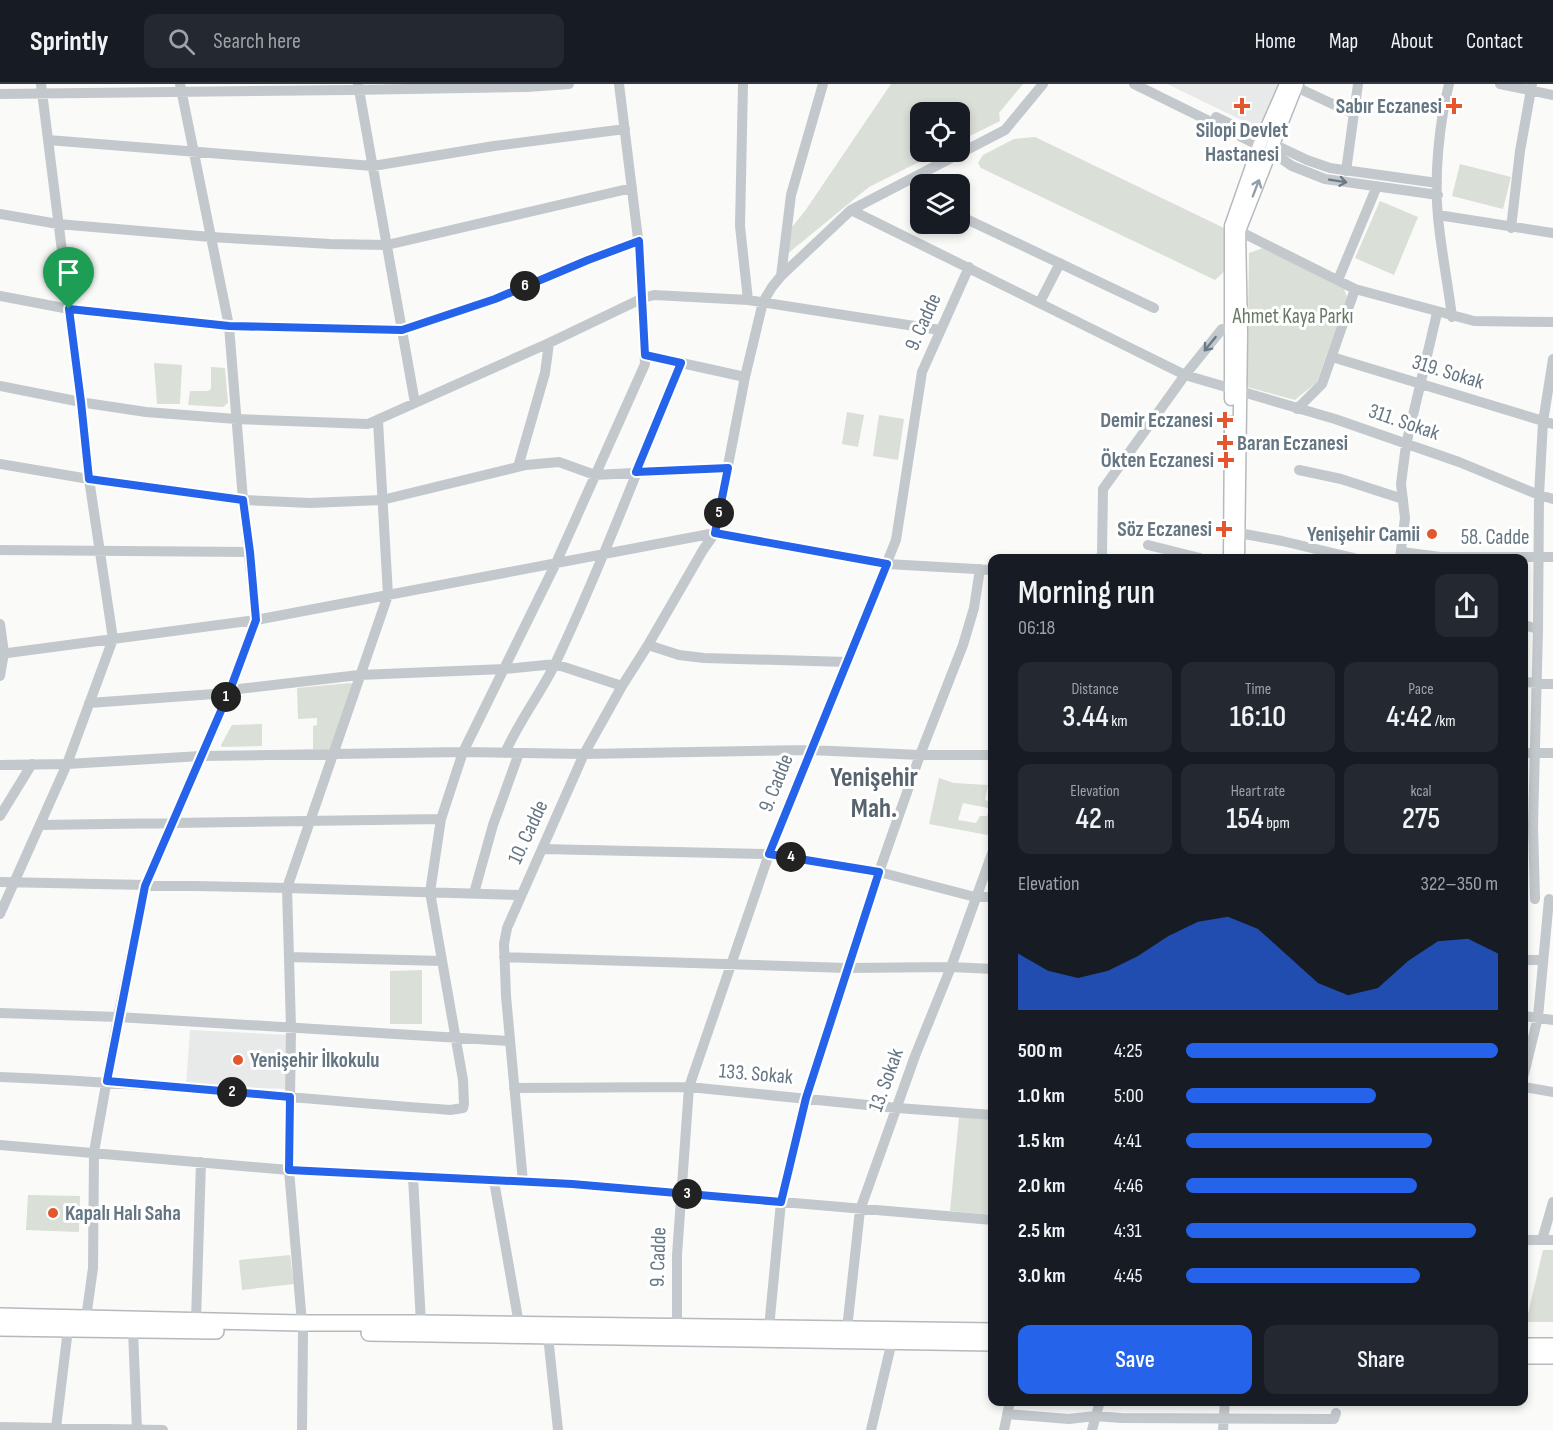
<!DOCTYPE html>
<html lang="en">
<head>
<meta charset="utf-8">
<style>
  body { margin:0; font-family:"Sofia Sans Condensed",sans-serif; background:#242831; color:#f1f3f6; height:100vh; display:flex; flex-direction:column; font-size:22px; white-space:nowrap }
  * { box-sizing:border-box; margin:0 }
  p { font-size:20px; color:#9ea1a6 }
  .icon { flex:none; width:33px; height:33px; fill:none; stroke:currentColor; stroke-width:2; stroke-linecap:round; stroke-linejoin:round }
  .map { position:relative; flex:1; overflow:hidden }
  .sheet { position:absolute; left:988px; top:470px; width:540px; height:852px; display:flex; flex-direction:column; background:#171b24; border-radius:12px; box-shadow:0 3px 9px #0003 }
  .sheet>* { flex:none }
  .controls { position:absolute; left:910px; top:18px; display:grid; gap:12px }
  .controls a { display:grid; place-items:center; width:60px; height:60px; border-radius:12px; background:#171b24; box-shadow:0 3px 9px #0003; font-size:30px }
  .pin { position:absolute; display:grid; place-items:center; width:51px; height:51px; color:#fff; margin:-62px -26px; border-radius:50% 50% 50% 0; rotate:-45deg; box-shadow:0 0 6px #0007 }
  .pin .icon { rotate:45deg }
  .km { position:absolute; width:30px; height:30px; margin:-15px; border-radius:50%; background:#222; color:#fff; font-size:16px; line-height:30px; text-align:center }
  .round { display:grid; place-items:center; flex:none; width:63px; height:63px; border-radius:12px; background:#242831 }
  .headline { display:flex; align-items:center; justify-content:space-between; height:102px; padding:0 30px }
  h1 { font-size:33px; font-weight:600; line-height:45px }
  .figures { display:grid; grid-template-columns:repeat(3,1fr); gap:9px; height:102px; padding:6px 30px }
  .figures div { display:grid; align-content:center; border-radius:12px; background:#242831; text-align:center }
  .figures b { font-size:30px; font-weight:600 }
  .figures small { font-size:16px; font-weight:400 }
  .figures p { font-size:16px }
  .chart { height:168px; padding:12px 30px }
  .chart p { display:flex; justify-content:space-between }
  .chart svg { width:100%; height:108px; margin-top:6px; fill:#2563eb; opacity:.7 }
  .button { display:flex; gap:12px; margin-top:auto; padding:12px 30px }
  .button a { flex:1; height:69px; border-radius:12px; background:#2563eb; color:#fff; font-size:24px; font-weight:600; line-height:69px; text-align:center }
  .button a+a { background:#242831; color:#f1f3f6 }
  ul { padding:0 30px; list-style:none; font-size:20px }
  li { display:grid; grid-template-columns:96px 72px 1fr; align-items:center; height:45px }
  li i { height:15px; border-radius:8px; background:#2563eb }
  header { display:flex; align-items:center; gap:36px; box-sizing:border-box; height:84px; padding:0 30px; background:#171b24; border-bottom:2px solid #363941 }
  header strong { font-size:28px }
  nav { display:flex; gap:33px; margin-inline-start:auto; font-size:21px }
  .search { width:420px; height:54px; background:#242831; display:flex; align-items:center; gap:15px; box-sizing:border-box; padding:0 21px; border-radius:12px; color:#9ea1a6; font-size:22px }
  .map>svg:first-child { display:block }
</style>
</head>
<body>
<header>
<strong>Sprintly</strong>
<div class="search"><svg class="icon" aria-label="search" viewBox="0 0 24 24"><circle cx="10" cy="10" r="6"/><path d="M15 15l6 6"/></svg>Search here</div>
<nav><a>Home</a><a>Map</a><a>About</a><a>Contact</a></nav>
</header>
<div class="map">
<svg width="1553" height="1346" viewBox="0 0 1553 1346">
  <rect width="100%" height="100%" fill="#fafaf8"/>
  <!-- built -->
  <path fill="#e8e9e9" d="M1167 0H1282L1264 42 1258 44Z
    M190 946 290 951 287 1005 186 1001Z"/>
  <!-- green -->
  <path fill="#dadfd7" d="M891 0H1023L999 29 1000 37 960 57V28H921V68H939L869 103 786 171 792 143 805 127Z
    M1035 53 1224 144 1226 186 1215 196 981 84 978 79 983 71 1014 55Z
    M1460 80 1511 93 1503 125 1452 112Z
    M1380 117 1418 133 1394 191 1355 174Z
    M1263 164 1344 205 1347 213 1317 298 1295 316 1247 303 1249 169Z
    M154 279 182 281 180 320H157Z
    M211 283 225 284 228 319 223 323 188 321 190 307H208L211 305Z
    M847 328 864 331 858 363 842 360Z
    M879 331 904 335 898 376 873 372Z
    M350 599 353 600 330 665H313V642L317 641V634L298 635 297 604Z
    M262 640V662L222 663 221 661 232 641Z
    M939 694 954 699 988 701 985 716 993 719V725L963 719 958 736 976 739 980 732H987L988 729 993 731V752L929 740Z
    M422 886V940H390V887Z
    M959 1033 993 1035V1131L950 1127Z
    M28 1111 80 1112 79 1148 26 1146Z
    M1543 1166H1553V1238H1526Z
    M290 1171 294 1200 242 1206 239 1176Z"/>
  <g fill="none" stroke-linecap="round" stroke-linejoin="round">
    <!-- major casing -->
    <g stroke="#b5babe" stroke-width="15">
      <path id="major" d="M1231 315V142L1259 62 1286 0
        M1230 474 1231 339
        M1238 474 1241 250 1239 147 1297 0"/>
    </g>
    <!-- highway casing -->
    <g stroke="#b4b9bd" stroke-width="18">
      <path id="highway" d="M0 1232 302 1239H421L993 1247
        M0 1244 216 1247
        M369 1249 993 1259
        M1524 1262H1553
        M1524 1272H1553"/>
    </g>
    <!-- minor -->
    <path stroke="#c3c8cc" stroke-width="10" d="M358 0 415 319
      M743 0 740 142 748 216
      M1134 0 1270 67 1292 82 1325 95 1438 111
      M1449 0C1439 40 1434 92 1438 133 1441 166 1448 200 1452 233
      M1500 0 1553 11
      M1296 3 1354 30
      M0 10 350 6 527 3 569 0
      M1216 33 1307 76 1330 84 1437 99
      M48 56 373 82 494 62 625 45
      M1346 87 1358 0
      M851 126 1185 291 1335 335 1459 378 1539 411 1553 415
      M0 130 58 140 211 153 330 160 387 161 632 104
      M1438 131 1553 149
      M960 132 1154 224
      M1233 144 1355 205 1474 237 1553 238
      M1511 144 1520 67 1532 0
      M781 192 791 111 823 0
      M1338 196 1377 102
      M0 212 69 225 229 242 402 246 495 215 588 176 639 157
      M1040 218 1060 179
      M645 271 745 293
      M1332 273 1553 340
      M0 302 86 319 146 328 236 335 368 340 549 259 643 214 654 211 748 216 940 246
      M1297 325 1322 300 1355 205
      M0 380 89 395 243 416 310 419 382 416 526 381 559 378 595 391 728 384
      M518 383 545 289 549 259
      M1299 386 1341 395 1403 415
      M1239 449 1282 457 1354 474
      M1148 461 1200 474
      M0 466 250 468
      M1402 468 1440 473H1553
      M1100 474 1102 470 1103 405 1185 291 1222 245 1237 248
      M1400 474 1405 434 1401 400 1406 361 1437 229
      M0 540 4 569 0 592
      M1524 541 1538 545
      M648 561 679 571 704 574 847 578
      M0 570 256 536 715 449 887 480 993 486
      M1524 598 1553 600
      M230 606 359 591 505 585 555 580 622 602
      M89 619 228 609
      M505 669C519 637 541 609 556 578 602 480 640 379 681 279
      M1524 669H1553
      M0 681 67 680 201 672 463 668 584 670 810 666 920 671H993
      M0 732 32 680
      M40 741 441 735
      M542 765 769 770 879 788 975 813H993
      M0 798 287 804 520 811
      M474 809 493 741 519 669
      M1535 815 1533 742 1538 545 1539 411 1543 338 1553 275
      M0 830 67 680 113 555 89 395 81 318 41 0
      M289 873 442 877
      M504 873 847 884 951 883 993 885
      M1524 876H1543
      M0 929 118 933 509 957
      M1524 932 1553 936
      M1524 990 1538 933 1549 815
      M0 993C151 999 300 1015 450 1026L463 1024 464 1020 463 996 430 808 441 735 463 668 556 479 645 280 640 171 619 0
      M1524 1003 1553 1008
      M514 1004 689 1003 897 1024 993 1031
      M0 1061 289 1086 572 1100 993 1136
      M413 1093 421 1239
      M494 1097 519 1240
      M523 1098 506 912 504 860 507 844 584 670 622 602 648 561 703 466 715 449 745 293 763 218 772 203 781 192 851 126 1005 46 1043 0
      M1524 1156H1553
      M1542 1156 1553 1118
      M86 1234 93 1184 94 1068 118 933 145 802 230 606 256 536 243 416 229 242 180 0
      M196 1236 201 1078
      M302 1239 289 1086 291 944 287 804 388 511 378 337
      M677 1242V1171L689 1003 769 770 896 456 922 288 969 183
      M769 1244 781 1118 806 1014 879 788 920 671 963 561 974 524 980 485
      M847 1245 860 1126 915 972 951 883 993 767
      M133 1246 137 1346
      M548 1252 558 1346
      M1007 1330 1069 1335 1095 1332 1121 1334 1330 1335H1334L1336 1329
      M0 1343 163 1346
      M56 1344 68 1245
      M302 1346 303 1248
      M871 1346 892 1257
      M1004 1346 1010 1317
      M1092 1346 1100 1317
      M1223 1346 1225 1317"/>
    <!-- major -->
    <use href="#major" stroke="#fff" stroke-width="12"/>
    <!-- highway -->
    <use href="#highway" stroke="#fff" stroke-width="15"/>
  </g>
  <!-- one-way arrows -->
  <defs><path id="oneway-shaft" d="M-6 0H5M1.5-3L5.5 0L1.5 3" fill="none" stroke-width="1.6" stroke-linecap="round" stroke-linejoin="round" transform="scale(1.5)"/></defs>
  <g stroke="#6a7a87">
    <use href="#oneway-shaft" transform="translate(1338 97) rotate(9)"/>
    <use href="#oneway-shaft" transform="translate(1210 260) rotate(129)"/>
  </g>
  <use stroke="#939fa8" href="#oneway-shaft" transform="translate(1256 104) rotate(-69)"/>
  <g fill="none" stroke-linecap="round" stroke-linejoin="round">
    <!-- route casing -->
    <g stroke="#fff" stroke-width="12">
      <path id="route" d="M639 157 645 271 681 279 636 388 728 384 715 449 887 480 769 770 879 788 806 1014 781 1118 572 1100 289 1086 290 1013 107 997 145 802 230 606 256 536 250 468 243 416 89 395 81 318 69 225 229 242 402 246 495 215 588 176Z"/>
    </g>
    <!-- route -->
    <use href="#route" stroke="#2563eb" stroke-width="8"/>
  </g>
  <!-- markers -->
  <g fill="#e4572e" stroke="#fff" stroke-width="2">
    <path d="M1239 13h6v6h6v6h-6v6h-6v-6h-6v-6h6z"/>
    <path d="M1451 13h6v6h6v6h-6v6h-6v-6h-6v-6h6z"/>
    <path d="M1222 327h6v6h6v6h-6v6h-6v-6h-6v-6h6z"/>
    <path d="M1222 350h6v6h6v6h-6v6h-6v-6h-6v-6h6z"/>
    <path d="M1223 367h6v6h6v6h-6v6h-6v-6h-6v-6h6z"/>
    <path d="M1221 436h6v6h6v6h-6v6h-6v-6h-6v-6h6z"/>
    <circle cx="1432" cy="450" r="6"/>
    <circle cx="238" cy="976" r="6"/>
    <circle cx="53" cy="1129" r="6"/>
  </g>
  <g text-anchor="middle" dominant-baseline="central" stroke-width="6" stroke-linejoin="round" paint-order="stroke">
    <!-- poi labels -->
    <g font-size="21" font-weight="bold" fill="#657683" stroke="#fff" text-anchor="end">
      <text x="1442" y="22">Sabır Eczanesi</text>
      <text x="1242" y="46" text-anchor="middle">Silopi Devlet<tspan x="1242" dy="24">Hastanesi</tspan></text>
      <text x="1213" y="336">Demir Eczanesi</text>
      <text x="1237" y="359" text-anchor="start">Baran Eczanesi</text>
      <text x="1214" y="376">Ökten Eczanesi</text>
      <text x="1212" y="445">Söz Eczanesi</text>
      <text x="1420" y="450">Yenişehir Camii</text>
      <text x="250" y="976" text-anchor="start">Yenişehir İlkokulu</text>
      <text x="65" y="1129" text-anchor="start">Kapalı Halı Saha</text>
    </g>
    <!-- park labels -->
    <g font-size="21" fill="#687a64" stroke="#fff">
      <text x="1293" y="232">Ahmet Kaya Parkı</text>
    </g>
    <!-- street labels -->
    <g font-size="21" fill="#657683" stroke="#fff">
      <text transform="translate(923 238) rotate(-66)">9. Cadde</text>
      <text transform="translate(1448 288) rotate(17)">319. Sokak</text>
      <text transform="translate(1404 338) rotate(19)">311. Sokak</text>
      <text x="1495" y="453">58. Cadde</text>
      <text transform="translate(776 699) rotate(-68)">9. Cadde</text>
      <text transform="translate(528 748) rotate(-65)">10. Cadde</text>
      <text transform="translate(756 990) rotate(5)">133. Sokak</text>
      <text transform="translate(886 996) rotate(-70)">13. Sokak</text>
      <text transform="translate(658 1173) rotate(-88)">9. Cadde</text>
    </g>
    <!-- district labels -->
    <g font-size="27" font-weight="bold" fill="#57646e" stroke="#fff">
      <text x="874" y="694">Yenişehir<tspan x="874" dy="31">Mah.</tspan></text>
    </g>
  </g>
</svg>
<div class="controls">
<a><svg class="icon" aria-label="locate" viewBox="0 0 24 24"><circle cx="12" cy="12" r="6"/><path d="M12 2v4M12 18v4M2 12h4M18 12h4"/></svg></a>
<a><svg class="icon" aria-label="layers" viewBox="0 0 24 24"><path d="M12 4l9 5-9 5-9-5zM3 14l9 5 9-5"/></svg></a>
</div>
<div class="pin" style="left:69px;top:225px;background:#1e9e55"><svg class="icon" aria-label="arrive" viewBox="0 0 24 24"><path d="M6 21V4h12l-3 4 3 4H6"/></svg></div>
<b class="km" style="left:226px;top:613px">1</b>
<b class="km" style="left:232px;top:1008px">2</b>
<b class="km" style="left:687px;top:1110px">3</b>
<b class="km" style="left:791px;top:773px">4</b>
<b class="km" style="left:719px;top:429px">5</b>
<b class="km" style="left:525px;top:202px">6</b>
<section class="sheet">
<div class="headline"><div><h1>Morning run</h1><p>06:18</p></div><a class="round"><svg class="icon" aria-label="share" viewBox="0 0 24 24"><path d="M12 15V3M7 8l5-5 5 5M5 13v7h14v-7"/></svg></a></div>
<div class="figures">
<div><p>Distance</p><b>3.44<small> km</small></b></div>
<div><p>Time</p><b>16:10</b></div>
<div><p>Pace</p><b>4:42<small> /km</small></b></div>
</div>
<div class="figures">
<div><p>Elevation</p><b>42<small> m</small></b></div>
<div><p>Heart rate</p><b>154<small> bpm</small></b></div>
<div><p>kcal</p><b>275</b></div>
</div>
<div class="chart"><p><span>Elevation</span>322–350 m</p>
<svg viewBox="0 0 160 44" preserveAspectRatio="none"><path d="M0 44V21L10 28L20 31L30 28L40 22L50 14L60 8L70 6L80 11L90 22L100 33L110 38L120 35L130 24L140 16L150 15L160 21V44z"/></svg>
</div>
<ul>
<li><b>500 m</b>4:25<i style="width:100%"></i></li>
<li><b>1.0 km</b>5:00<i style="width:61%"></i></li>
<li><b>1.5 km</b>4:41<i style="width:79%"></i></li>
<li><b>2.0 km</b>4:46<i style="width:74%"></i></li>
<li><b>2.5 km</b>4:31<i style="width:93%"></i></li>
<li><b>3.0 km</b>4:45<i style="width:75%"></i></li>
</ul>
<div class="button"><a>Save</a><a>Share</a></div>
</section>
</div>
</body>
</html>
